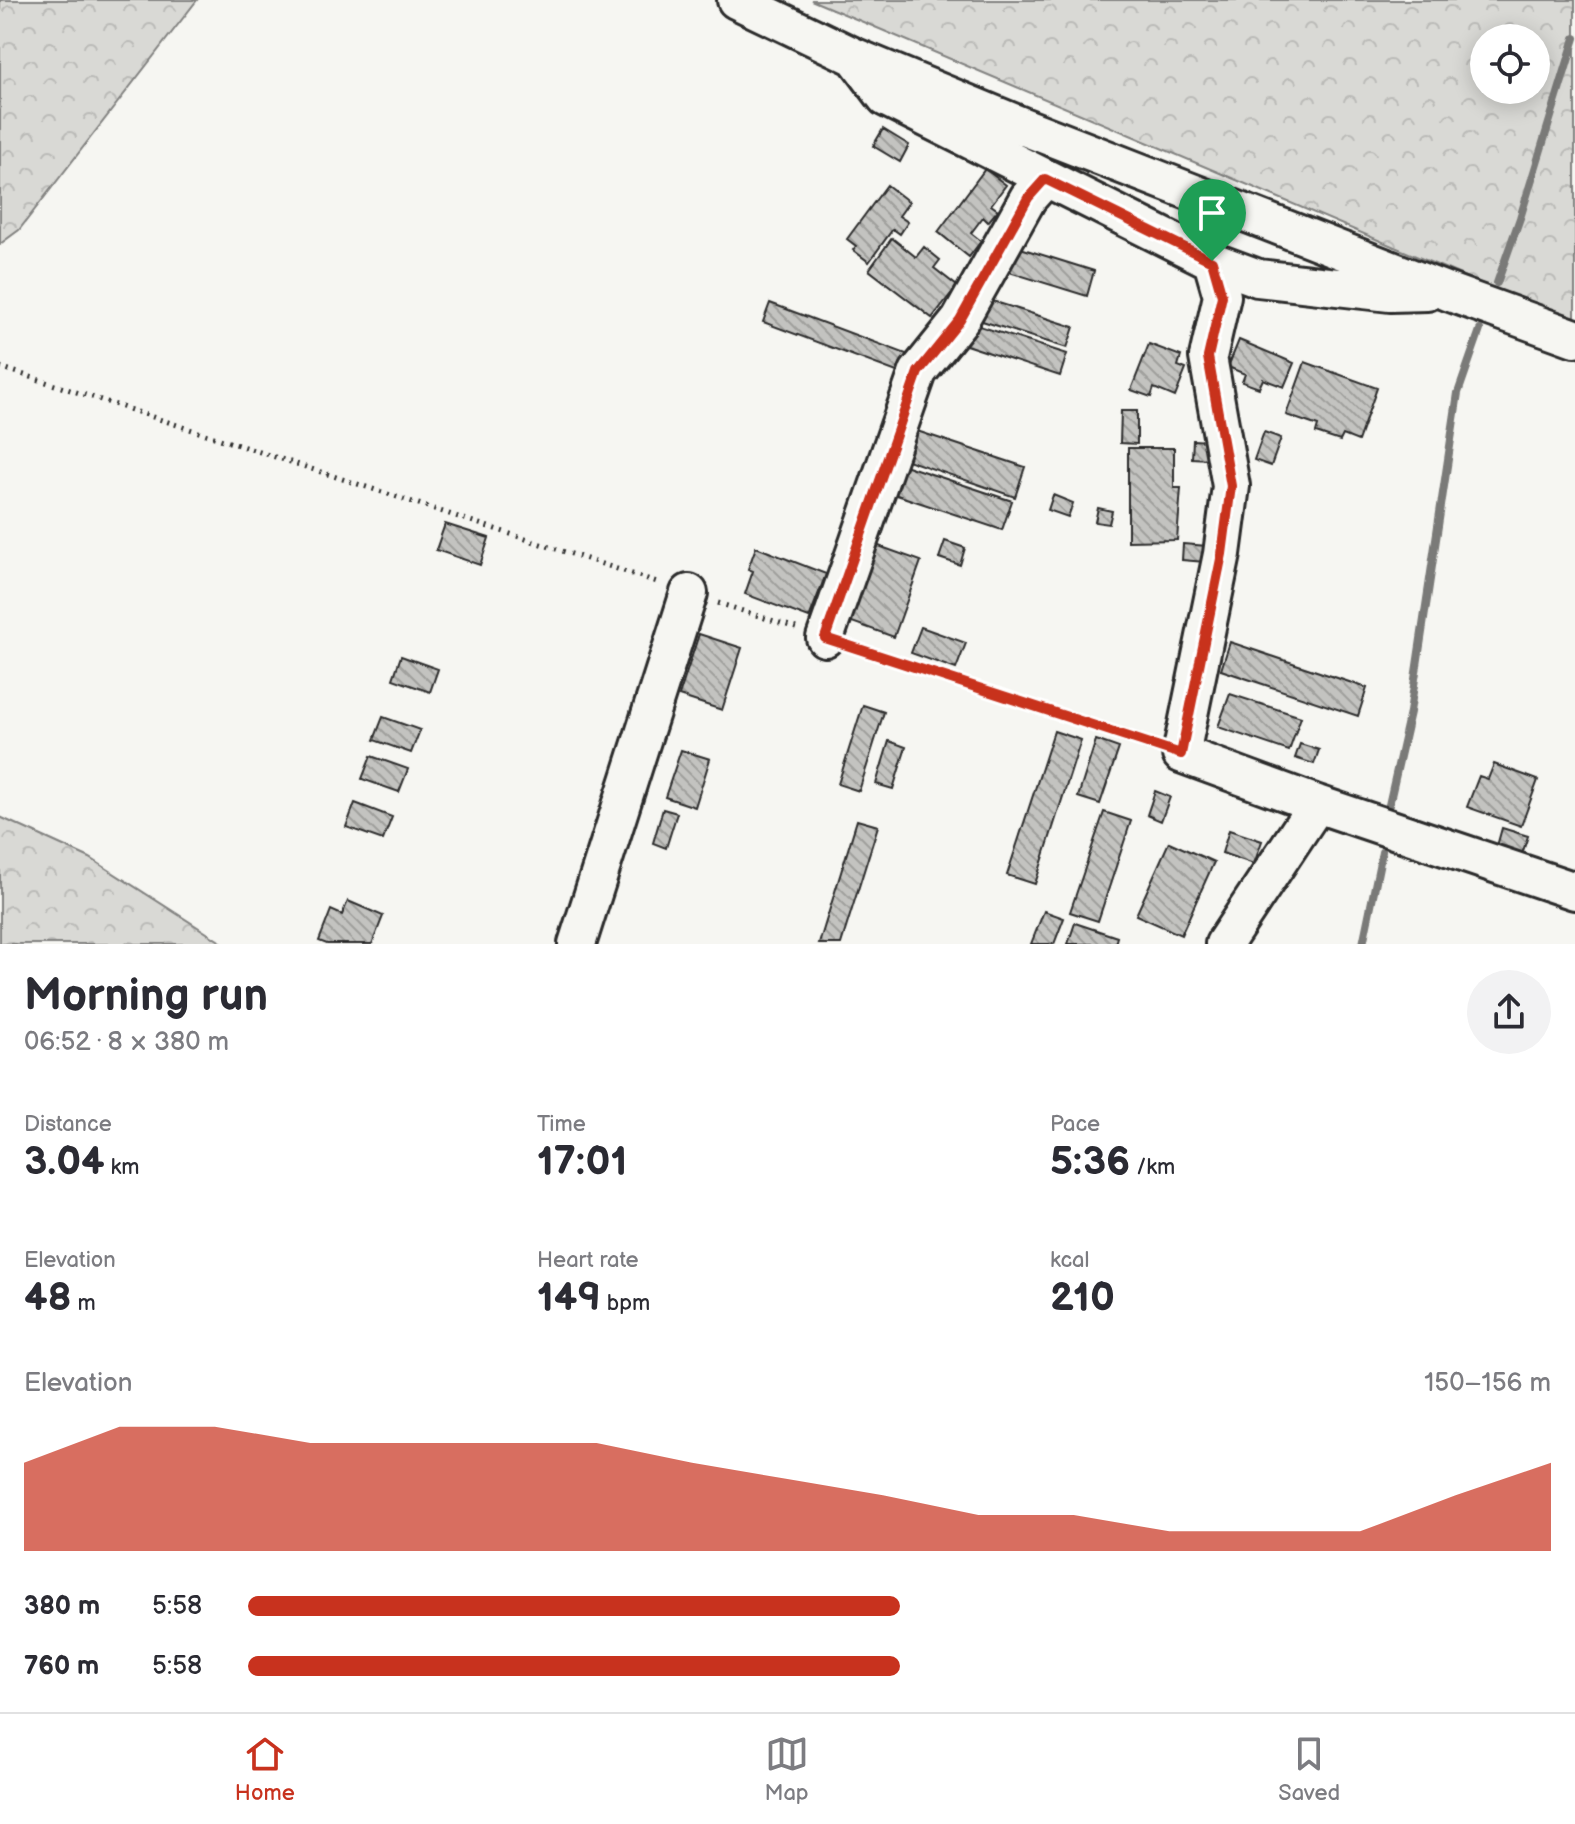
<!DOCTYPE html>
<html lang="en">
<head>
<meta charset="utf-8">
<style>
  body { margin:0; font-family:"Balsamiq Sans",sans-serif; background:#f2f2f3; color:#2b2b33; height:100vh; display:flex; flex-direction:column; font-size:30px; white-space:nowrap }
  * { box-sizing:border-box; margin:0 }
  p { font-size:26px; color:#7c7c81 }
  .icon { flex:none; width:44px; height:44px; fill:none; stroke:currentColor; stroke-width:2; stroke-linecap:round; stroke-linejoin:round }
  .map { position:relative; height:944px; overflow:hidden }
  .side { display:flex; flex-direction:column; background:#fff; flex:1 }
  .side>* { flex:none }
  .buttons { position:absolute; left:1470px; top:24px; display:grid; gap:16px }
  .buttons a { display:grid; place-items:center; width:80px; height:80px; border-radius:50%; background:#fff; box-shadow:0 4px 20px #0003; font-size:40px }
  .pin { position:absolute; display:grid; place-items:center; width:68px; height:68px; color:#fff; margin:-82px -34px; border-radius:50% 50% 50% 0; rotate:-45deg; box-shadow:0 0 8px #0007 }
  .pin .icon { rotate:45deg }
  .round { display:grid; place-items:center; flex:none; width:84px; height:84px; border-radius:42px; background:#f2f2f3 }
  .summary { display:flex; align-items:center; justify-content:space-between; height:136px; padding:0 24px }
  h1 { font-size:44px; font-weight:600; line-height:60px }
  .stats { display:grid; grid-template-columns:repeat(3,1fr); gap:12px; height:136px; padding:8px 24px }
  .stats div { display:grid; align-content:center }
  .stats b { font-size:40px; font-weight:600 }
  .stats small { font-size:22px; font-weight:400 }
  .stats p { font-size:22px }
  .chart { height:224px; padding:16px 24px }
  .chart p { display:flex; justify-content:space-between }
  .chart svg { width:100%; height:144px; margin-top:8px; fill:#c8321e; opacity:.7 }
  ul { padding:0 24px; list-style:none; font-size:26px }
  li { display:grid; grid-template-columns:128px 96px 1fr; align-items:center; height:60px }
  li i { height:20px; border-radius:10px; background:#c8321e }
  .dock { display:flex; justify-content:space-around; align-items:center; height:112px; border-top:2px solid #e1e1e2; background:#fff; font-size:22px; color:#7c7c81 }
  .dock a { display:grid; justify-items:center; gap:4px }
  .dock .on { color:#c8321e }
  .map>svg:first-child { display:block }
</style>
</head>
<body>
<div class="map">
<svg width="1575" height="944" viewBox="0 0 1575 944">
  <defs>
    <pattern id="forest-crowns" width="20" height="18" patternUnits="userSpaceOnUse" patternTransform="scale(2)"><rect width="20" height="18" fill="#d9d9d5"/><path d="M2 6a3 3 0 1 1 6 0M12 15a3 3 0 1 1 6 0" fill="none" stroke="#babab7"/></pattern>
    <pattern id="building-back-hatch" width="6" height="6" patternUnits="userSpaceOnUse" patternTransform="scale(2)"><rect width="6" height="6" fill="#c3c3c0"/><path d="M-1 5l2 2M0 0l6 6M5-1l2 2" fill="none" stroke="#9f9f9c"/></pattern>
  </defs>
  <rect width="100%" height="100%" fill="#f6f6f2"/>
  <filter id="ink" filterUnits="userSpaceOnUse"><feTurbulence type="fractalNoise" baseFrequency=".0125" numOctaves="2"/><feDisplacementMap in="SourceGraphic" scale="16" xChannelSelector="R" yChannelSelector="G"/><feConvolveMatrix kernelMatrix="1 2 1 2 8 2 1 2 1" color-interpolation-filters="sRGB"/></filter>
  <g filter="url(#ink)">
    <!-- forest -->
    <path fill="url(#forest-crowns)" stroke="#828280" stroke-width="2" fill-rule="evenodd" d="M0 0H197L19 230 0 244Z
      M811 0H1575V318L1527 303ZM1484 38H1536V90H1484Z
      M0 817 90 858 224 944H0Z"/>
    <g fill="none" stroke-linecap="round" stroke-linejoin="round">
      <!-- stream -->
      <path stroke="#7a7a78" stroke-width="8" d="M1497 283 1520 218 1575 38
        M1389 805 1410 712 1458 393 1480 330
        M1363 944 1382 852"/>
    </g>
    <!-- building -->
    <path fill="url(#building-back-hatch)" stroke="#2b2b2b" stroke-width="2" d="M883 129 909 145 900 162 873 146Z
      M985 169 1006 185 991 205 998 210 988 222 983 217 971 233 981 241 969 257 938 232Z
      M887 185 909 202 899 216 908 222 900 234 893 229 869 262 853 250 856 246 847 239Z
      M892 238 916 257 924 247 940 260 934 268 957 286 932 318 869 270Z
      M1014 246 1094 271 1087 296 1006 271Z
      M983 298 1074 327 1067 348 976 319Z
      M770 303 909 355 902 374 763 322Z
      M970 323 1067 354 1060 376 963 344Z
      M1239 340 1294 363 1284 387 1263 379 1259 388 1242 382 1245 374 1228 367Z
      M1149 344 1181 356 1178 366 1186 369 1175 397 1154 388 1151 397 1131 390Z
      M1305 362 1377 388 1358 441 1343 435 1340 441 1316 433 1318 426 1286 415Z
      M1121 411H1137V444L1120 443Z
      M911 429 1025 467 1015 497 901 458Z
      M1264 432 1281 438 1271 466 1254 460Z
      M1193 440 1209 441 1208 459 1192 458Z
      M1128 448H1174V488H1181L1177 540 1128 541Z
      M898 463 1012 501 1002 530 888 492Z
      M1053 495 1073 503 1068 517 1048 510Z
      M1098 508 1112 511 1109 524 1095 522Z
      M445 524 489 538 480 565 436 550Z
      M945 541 965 548 960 565 939 558Z
      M1183 544 1207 546 1205 562 1182 560Z
      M876 545 921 561 894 637 849 621Z
      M756 547 826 574 809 618 745 594 753 571 748 569Z
      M921 627 966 643 956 669 911 653Z
      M699 634 742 648 722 710 679 696Z
      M1230 642 1367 688 1358 716 1221 670Z
      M401 656 438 669 430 692 393 679Z
      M1230 694 1301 717 1289 751 1218 727Z
      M863 705 884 712 859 791 838 784Z
      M383 717 420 730 411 753 374 740Z
      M1054 731 1081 740 1035 884 1007 875Z
      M1096 740 1119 748 1100 804 1078 797Z
      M889 741 906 747 893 789 876 784Z
      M1300 744 1319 750 1314 764 1295 758Z
      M681 750 710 759 695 807 665 797Z
      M371 756 408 769 399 792 362 779Z
      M1494 764 1538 780 1521 826 1467 807 1479 776 1488 779Z
      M1155 791 1170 797 1161 821 1147 815Z
      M355 803 392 817 383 840 346 827Z
      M663 809 677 813 666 848 653 843Z
      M1104 812 1131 821 1098 921 1070 912Z
      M857 820 878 826 841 944H819Z
      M1502 828 1528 836 1522 854 1497 846Z
      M1229 830 1262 841 1254 864 1222 853Z
      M1169 842 1214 862 1181 935 1136 915Z
      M348 901 383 916 372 944H327L319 941 331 910 342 915Z
      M1044 911 1064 918 1054 944H1031Z
      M1075 923 1117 937 1115 944H1068Z"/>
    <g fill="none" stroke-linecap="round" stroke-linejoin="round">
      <!-- minor casing -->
      <g stroke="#2b2b2b" stroke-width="42">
        <path id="minor" d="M736 0 855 57 1022 126 1448 292 1575 338
          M855 57 886 98 1212 261 1222 296 1208 357 1231 486 1222 554 1181 754 1317 804 1575 891
          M1212 261 1258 278 1390 293 1427 292
          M825 638 918 372 960 320 1028 198 1045 179
          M577 944 689 593
          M1224 944 1317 804"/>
      </g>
      <!-- path -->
      <path stroke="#2b2b2b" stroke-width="5" stroke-dasharray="2 6" stroke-linecap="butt" d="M0 367 660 583
        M718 603 796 628
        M851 646 1154 745"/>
      <!-- minor -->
      <use href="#minor" stroke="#f6f6f2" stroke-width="36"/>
    </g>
  </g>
  <g fill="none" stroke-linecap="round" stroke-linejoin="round" filter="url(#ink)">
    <!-- route casing -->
    <g stroke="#fff" stroke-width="16">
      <path id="route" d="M1045 179 1212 261 1222 296 1208 357 1231 486 1222 554 1181 754 825 638 918 372 960 320 1028 198Z"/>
    </g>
    <!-- route -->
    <use href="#route" stroke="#c8321e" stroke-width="10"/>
  </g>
</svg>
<div class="buttons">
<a><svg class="icon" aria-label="locate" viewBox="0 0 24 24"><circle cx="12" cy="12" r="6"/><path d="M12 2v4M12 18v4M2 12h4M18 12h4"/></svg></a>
</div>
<div class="pin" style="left:1212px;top:261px;background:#1e9e55"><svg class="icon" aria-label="arrive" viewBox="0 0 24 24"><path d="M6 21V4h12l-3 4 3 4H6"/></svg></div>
</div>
<section class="side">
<div class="summary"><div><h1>Morning run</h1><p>06:52 · 8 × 380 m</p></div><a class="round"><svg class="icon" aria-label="share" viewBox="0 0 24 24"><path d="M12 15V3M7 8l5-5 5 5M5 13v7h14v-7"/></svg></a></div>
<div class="stats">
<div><p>Distance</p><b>3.04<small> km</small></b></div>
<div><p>Time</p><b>17:01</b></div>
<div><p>Pace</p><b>5:36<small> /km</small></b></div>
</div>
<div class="stats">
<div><p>Elevation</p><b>48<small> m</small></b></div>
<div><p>Heart rate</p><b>149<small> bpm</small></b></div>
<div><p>kcal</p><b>210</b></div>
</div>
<div class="chart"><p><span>Elevation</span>150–156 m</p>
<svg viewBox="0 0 160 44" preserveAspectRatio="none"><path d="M0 44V17L10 6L20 6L30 11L40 11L50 11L60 11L70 17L80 22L90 27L100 33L110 33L120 38L130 38L140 38L150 27L160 17V44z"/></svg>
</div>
<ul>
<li><b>380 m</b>5:58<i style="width:50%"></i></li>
<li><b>760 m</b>5:58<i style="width:50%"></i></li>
</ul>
</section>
<nav class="dock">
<a class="on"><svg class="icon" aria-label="home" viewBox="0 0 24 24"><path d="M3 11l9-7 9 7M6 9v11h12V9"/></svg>Home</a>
<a><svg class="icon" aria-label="map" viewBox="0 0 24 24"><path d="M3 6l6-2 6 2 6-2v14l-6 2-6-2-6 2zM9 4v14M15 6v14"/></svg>Map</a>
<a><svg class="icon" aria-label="saved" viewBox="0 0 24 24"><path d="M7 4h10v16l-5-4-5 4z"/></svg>Saved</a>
</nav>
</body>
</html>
